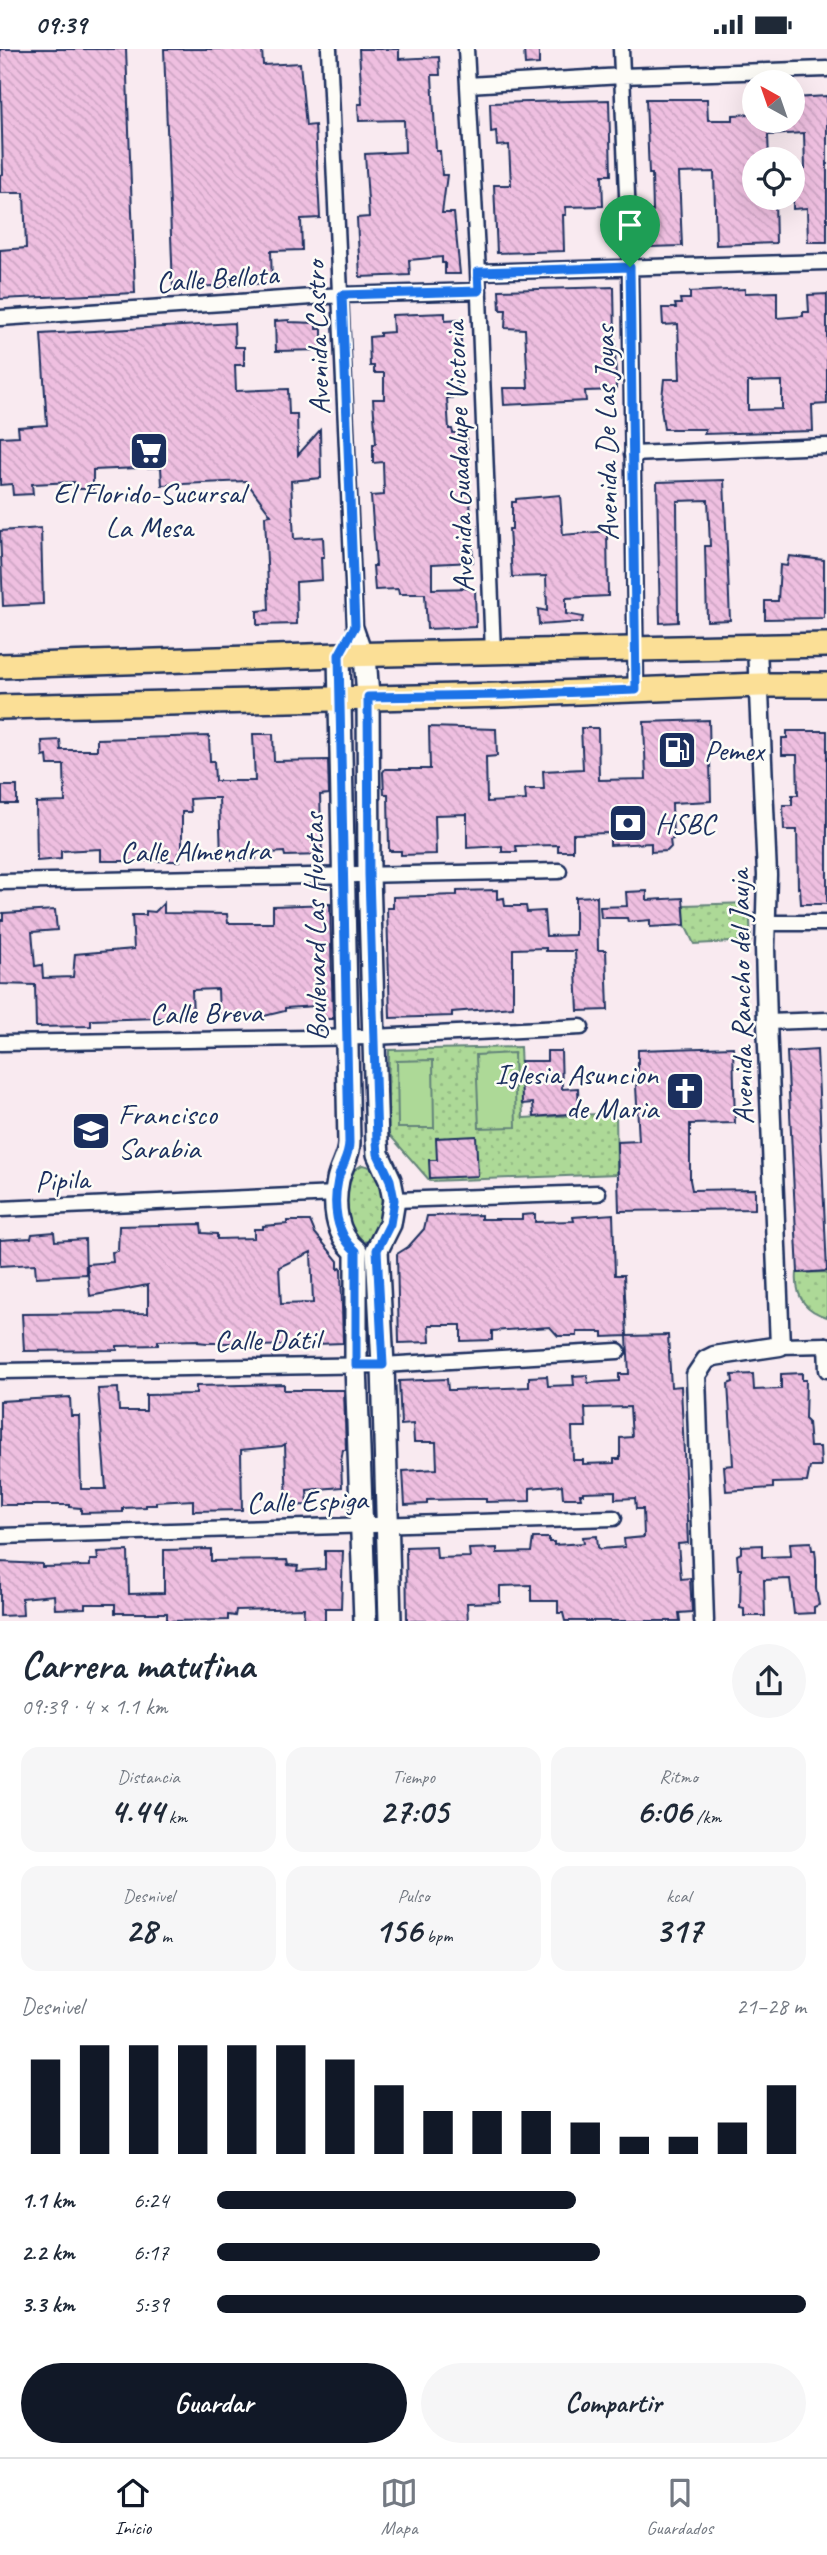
<!DOCTYPE html>
<html lang="es">
<head>
<meta charset="utf-8">
<style>
  body { margin:0; font-family:Caveat,sans-serif; background:#f6f6f7; color:#1f2937; height:100vh; display:flex; flex-direction:column; font-size:26px; white-space:nowrap }
  * { box-sizing:border-box; margin:0 }
  p { font-size:23px; color:#747a83 }
  .icon { flex:none; width:38px; height:38px; fill:none; stroke:currentColor; stroke-width:2; stroke-linecap:round; stroke-linejoin:round }
  .map { position:relative; height:1572px; overflow:hidden }
  .drawer { display:flex; flex-direction:column; background:#fff; flex:1 }
  .drawer>* { flex:none }
  .needle { width:46px; rotate:320deg }
  .fabs { position:absolute; left:742px; top:21px; display:grid; gap:14px }
  .fabs a { display:grid; place-items:center; width:63px; height:63px; border-radius:50%; background:#fff; box-shadow:0 7px 28px #0002; font-size:35px }
  .pin { position:absolute; display:grid; place-items:center; width:60px; height:60px; color:#fff; margin:-72px -30px; border-radius:50% 50% 50% 0; rotate:-45deg; box-shadow:0 0 7px #0007 }
  .pin .icon { rotate:45deg }
  .round { display:grid; place-items:center; flex:none; width:74px; height:74px; border-radius:37px; background:#f6f6f7 }
  .headline { display:flex; align-items:center; justify-content:space-between; height:119px; padding:0 21px }
  h1 { font-size:38px; font-weight:700; line-height:52px }
  .metrics { display:grid; grid-template-columns:repeat(3,1fr); gap:10px; height:119px; padding:7px 21px }
  .metrics div { display:grid; align-content:center; border-radius:18px; background:#f6f6f7; text-align:center }
  .metrics b { font-size:35px; font-weight:700 }
  .metrics small { font-size:19px; font-weight:400 }
  .metrics p { font-size:19px }
  .chart { height:196px; padding:14px 21px }
  .chart p { display:flex; justify-content:space-between }
  .chart svg { width:100%; height:126px; margin-top:7px; stroke:#111827; stroke-width:6 }
  .primary-button { display:flex; gap:14px; margin-top:auto; padding:14px 21px }
  .primary-button a { flex:1; height:80px; border-radius:42px; background:#111827; color:#fff; font-size:28px; font-weight:700; line-height:80px; text-align:center }
  .primary-button a+a { background:#f6f6f7; color:#1f2937 }
  ul { padding:0 21px; list-style:none; font-size:23px }
  li { display:grid; grid-template-columns:112px 84px 1fr; align-items:center; height:52px }
  li i { height:18px; border-radius:9px; background:#111827 }
  .status { display:flex; justify-content:space-between; align-items:center; height:49px; padding:0 35px; background:#fff; direction:ltr }
  .status svg { height:19px; fill:currentColor }
  .dock { display:flex; justify-content:space-around; align-items:center; height:98px; border-top:2px solid #e0e1e3; background:#fff; font-size:19px; color:#747a83 }
  .dock a { display:grid; justify-items:center; gap:4px }
  .dock .current { color:#111827 }
  .map>svg:first-child { display:block }
</style>
</head>
<body>
<div class="status"><b>09:39</b><svg viewBox="0 0 49 12"><path d="M0 12V9h3v3zM5 12V6h3v6zM10 12V3h3v9zM15 12V0h3v12zM26 1h20v11H26zM47 4h2v5h-2z"/></svg></div>
<div class="map">
<svg width="827" height="1572" viewBox="0 0 827 1572">
  <defs>
    <pattern id="green-dots" width="8" height="8" patternUnits="userSpaceOnUse" patternTransform="scale(1.75)"><rect width="8" height="8" fill="#add997"/><path d="M2 2h.1M6 6h.1" fill="none" stroke="#94bb85" stroke-width="1.8" stroke-linecap="round"/></pattern>
    <pattern id="building-back-hatch" width="6" height="6" patternUnits="userSpaceOnUse" patternTransform="scale(1.75)"><rect width="6" height="6" fill="#efbfe0"/><path d="M-1 5l2 2M0 0l6 6M5-1l2 2" fill="none" stroke="#cca4c3"/></pattern>
  </defs>
  <rect width="100%" height="100%" fill="#f9eaf0"/>
  <filter id="ink" filterUnits="userSpaceOnUse"><feTurbulence type="fractalNoise" baseFrequency=".0143" numOctaves="2"/><feDisplacementMap in="SourceGraphic" scale="14" xChannelSelector="R" yChannelSelector="G"/><feConvolveMatrix kernelMatrix="1 2 1 2 8 2 1 2 1" color-interpolation-filters="sRGB"/></filter>
  <g filter="url(#ink)">
    <!-- green -->
    <path fill="url(#green-dots)" stroke="#64847a" stroke-width="2" d="M749 854 751 892 694 895 685 876 684 856Z
      M520 998 523 1069 616 1064 617 1125 430 1132 387 1083 389 1001Z
      M362 1116C379 1117 387 1140 385 1156 384 1167 378 1179 374 1189L365 1193C339 1184 346 1142 353 1122Z
      M827 1223V1268C805 1262 795 1247 797 1224Z"/>
    <!-- pitch -->
    <path fill="#add997" stroke="#64847a" stroke-width="2" d="M514 1004 516 1078 479 1079 476 1006Z
      M433 1011 434 1079H398L397 1012Z"/>
    <!-- building -->
    <path fill="url(#building-back-hatch)" stroke="#1b2f5e" stroke-width="2" fill-rule="evenodd" d="M0 0H126L135 244 0 250V201L26 199 24 144H0V126L3 125Z
      M164 0H262L263 16 300 14 306 77 315 76 320 169 301 170 302 201 271 202 272 234 173 239Z
      M359 0H399V10L439 8 440 26H432L436 102H440L442 126H447L442 164H454L460 225H445V214H442V208L409 211 410 226 360 228 357 169 369 168 365 105 405 103 404 71 359 72 358 55H362Z
      M524 0H539V15L525 16Z
      M827 47V193H808L807 159 793 160V121L805 120 804 84 768 86 769 110H754V149H775L776 194 716 196 714 123 679 124 682 197 650 198V162H653L652 125H649L646 50H707L708 71H733V66L754 65V72H793V49Z
      M609 51 611 126H602L603 157 565 158 566 166H563L564 202 497 204 494 136H511L509 96 497 97 496 82 491 83 490 54Z
      M614 238 616 341 585 342 586 352 504 356 503 339H528L525 280 505 279 506 261H500L499 241Z
      M745 240V244L777 243V269L803 267V263H809L808 246 827 245V355L812 356 813 382 703 385 706 380H664L661 359 664 330H680L678 275 663 276 662 259H676L675 255H681L680 250H690V243ZM782 332V360L748 361V333Z
      M445 264V272L460 271 462 317H458V349H447L449 380H452L453 384H466L467 388 473 513 432 515V540L475 539 476 578 427 580 425 545H399L398 540 375 541 373 517H376L371 447 384 446 383 413 373 414V395H376L373 350H384V324H374V317H370L369 288 380 287V284L393 283 392 266Z
      M289 271V273L316 274V280H322V301L276 302 275 272Z
      M234 274 235 298H244V316H235L236 342 288 340 289 365H297L298 406 320 381 321 429 291 432 294 490 323 488 324 508H321L322 531 296 533 297 575 257 576V562L269 561 265 467 271 466 246 432 162 436 161 418 93 421V440H74V433L32 435 33 445 13 446 12 435 0 436V388L19 387 18 378 47 376 41 285Z
      M724 431 730 571 707 572 705 497H710L708 451 677 452 678 573 660 574 657 433Z
      M560 446 563 486 607 482 608 547 566 549V565L583 568 582 573 539 576 538 560 547 562 546 527 512 528 509 480H512V453H516V450Z
      M41 479 43 555 3 557 0 482Z
      M789 507 824 511V569L765 570V552H778L780 516 787 517Z
      M709 671 711 752 672 754 673 790 670 791 671 798 667 802 651 803V794L610 796V784L573 785V802H558V796L516 797 517 803H502V797L467 799V765L435 766 436 805 401 806V802H389L388 745H384L383 723 385 720H430L429 678 496 680 497 707 486 708 487 753 526 751 525 740H544L543 722 583 720 581 679H598L599 731 646 730 644 673Z
      M787 682H827V855H801L800 838 798 839 797 781H784L783 756H792V746H798L797 706H782V689H787Z
      M253 685H273L274 712 328 711 329 745 320 746 322 806 285 807 284 803 256 805V810L240 811H232V807H221L219 749H205L190 750 191 763H182V804H178L180 812H101V800L61 802V810L37 812 36 754 65 753 64 716H48L47 707 43 708 42 692 60 691 61 701H97V690L209 687 210 712H214L215 732H255Z
      M2 737H17V755H2Z
      M497 841V850L504 849 505 857H526L527 863 544 862 546 887 575 886V848L597 847 598 901H606L608 961 578 962 575 902H546V899L513 900V958L452 963V967L390 969 387 859H393V848L457 846V842Z
      M647 842V851L683 849 685 876 650 878V871L628 873 627 869H601L600 858 627 857 626 843Z
      M164 854V864L227 865 228 874H273V857L330 855 333 970H316V957L285 959V962L256 969 219 967 218 940 192 941 193 968 91 971V977L36 978 35 936 0 935V871H3V864L55 861 57 881 32 883 35 917 42 916 43 929 73 928 75 905 134 900 132 866H146V862L155 863Z
      M733 998 735 1074 690 1075V1131L692 1141 755 1140V1160L619 1162 617 1093 639 1092 636 1037 638 1033V1001Z
      M817 1001 827 1222 798 1224 787 1003Z
      M547 1002H561L562 1040 578 1039 579 1064 534 1068 533 1054 522 1055 521 1012H547Z
      M476 1087 478 1127 430 1129 429 1111H437L436 1089Z
      M535 1165V1173L574 1172 573 1168 613 1165 615 1226H624L627 1287 603 1288V1283H577V1287H558L550 1278 492 1282V1291L461 1292V1276H429L430 1293 399 1294 397 1205 408 1198 424 1180 427 1167 481 1166V1170H522V1166Z
      M287 1172H310L315 1184 338 1212V1220L341 1219 343 1294 260 1297 261 1294H207L198 1293V1291L158 1292V1296L117 1297V1301L24 1302 22 1265 148 1264V1236L90 1247 87 1215 113 1213 112 1203 118 1202 119 1177 201 1175 202 1184 217 1185V1190L254 1189V1180H263V1177L287 1175ZM311 1203 313 1254 281 1255 279 1218Z
      M54 1183 55 1192 85 1190 86 1225 36 1228 35 1215 0 1217V1191L31 1189 32 1185Z
      M668 1286 671 1338 681 1337 688 1494 678 1495 681 1530 690 1529 692 1563 679 1564 680 1572H565L563 1564H558V1552H531V1536L500 1537V1553L467 1554 468 1572H407L406 1498 436 1497 437 1509 470 1508 469 1500 497 1499V1504L531 1503 533 1489H549V1493H554V1496L584 1494 583 1488 597 1487 598 1498 600 1500 625 1498 624 1490 644 1488 643 1460H636L635 1449 615 1450V1442L583 1443V1445H580L581 1449H563L562 1436 530 1439V1452L486 1453V1450H465L427 1451V1455L405 1456 403 1422 437 1420 436 1393H414L413 1375 401 1376 399 1332 447 1330 448 1341H455L529 1338V1328L547 1327 548 1337 574 1336 573 1327 587 1326 588 1334 619 1332V1325H629L627 1287ZM630 1358 632 1388 620 1389V1410H614V1414L583 1415V1411H573L572 1378H586L585 1359Z
      M802 1324V1331H806L805 1370 808 1373 810 1398H820L821 1418H810L807 1433 773 1434V1439L726 1442 724 1417 733 1416 728 1335 733 1333 732 1326 753 1325 754 1341 781 1340V1325Z
      M284 1335V1341H344L346 1401H343L341 1412 342 1438 307 1441 308 1456 287 1457 285 1395 282 1397 241 1401 242 1461 193 1462V1451L156 1453V1456H146V1458L123 1459V1463L81 1464V1459L70 1458V1456H0V1352L70 1348 71 1367H79L81 1440H106L98 1340 118 1339 119 1362H146V1346L196 1345V1337Z
      M811 1493 812 1501H815L816 1510V1540L819 1556 814 1558V1564L794 1565 790 1530 764 1531 765 1567H744V1560L740 1559 741 1520H738L737 1506 741 1504V1497L762 1496V1508L791 1507 790 1494Z
      M211 1500V1512L287 1511 288 1516 298 1517 297 1522 325 1520V1502H343L341 1559H325V1572H303L304 1559 236 1561 235 1567 228 1566V1571L167 1572V1564H115V1555H85V1559L55 1560 54 1546 22 1549 23 1566 0 1567V1513L42 1515V1518L90 1517V1511H98L97 1503 128 1502 129 1545 164 1544V1501Z"/>
    <g fill="none" stroke-linecap="round" stroke-linejoin="round">
      <!-- minor casing -->
      <g stroke="#1b2f5e" stroke-width="19">
        <path id="minor" d="M329 0 355 577 365 606
          M466 0 478 223 493 603
          M621 0 630 218 636 641
          M468 36 622 27 827 20
          M478 223 827 213
          M0 269 342 246 479 242
          M632 405 827 397
          M0 833 559 822
          M766 874H827
          M767 973 827 971
          M0 994 373 988 581 978
          M394 1151 598 1144
          M0 1160 336 1145
          M826 1296 827 1321
          M780 1297 827 1296
          M0 1322 383 1316 618 1302
          M0 1487 614 1469"/>
      </g>
      <!-- tertiary casing -->
      <g stroke="#1b2f5e" stroke-width="23">
        <path id="tertiary" d="M704 1572 696 1326 706 1311 714 1307 780 1297 767 973 765 898 767 826 757 598"/>
      </g>
      <!-- secondary casing -->
      <g stroke="#1b2f5e" stroke-width="26">
        <path id="secondary" d="M339 606 349 1094C349 1108 341 1117 338 1131 333 1155 335 1185 356 1202V1316L365 1572
          M365 606 368 648 369 826 377 1093 378 1105 390 1131 394 1151 390 1175 377 1201 383 1316 390 1572"/>
      </g>
      <!-- primary casing -->
      <g stroke="#1b2f5e" stroke-width="28">
        <path id="primary" d="M0 617 339 606 827 596
          M0 658 502 646 760 636H827"/>
      </g>
      <!-- minor -->
      <use href="#minor" stroke="#fdfcf7" stroke-width="14"/>
      <!-- tertiary -->
      <use href="#tertiary" stroke="#fdfcf7" stroke-width="18"/>
      <!-- secondary -->
      <use href="#secondary" stroke="#fdfcf7" stroke-width="21"/>
      <!-- primary -->
      <use href="#primary" stroke="#fbdf96" stroke-width="23"/>
    </g>
  </g>
  <g fill="none" stroke-linecap="round" stroke-linejoin="round" filter="url(#ink)">
    <!-- route casing -->
    <g stroke="#fff" stroke-width="14">
      <path id="route" d="M630 218 636 641 502 646 368 648 369 826 377 1093 378 1105 390 1131 394 1151 390 1175 377 1201 383 1316H356V1202C335 1185 333 1155 338 1131 341 1117 349 1108 349 1094L339 606 355 577 342 246 479 242 478 223Z"/>
    </g>
    <!-- route -->
    <use href="#route" stroke="#1a73e8" stroke-width="9"/>
  </g>
  <!-- icons -->
  <defs>
    <g id="supermarket-square" transform="scale(2.0125)"><rect x="-9" y="-9" width="18" height="18" rx="4" fill="#1b2f5e" stroke="#fdfcf7"/><path d="M-6-5.5h2.5l.6 2H6L4.5 2H-2.5L-4.4-4H-6ZM-1.5 3.2a1.3 1.3 0 1 0 .1 0ZM3 3.2a1.3 1.3 0 1 0 .1 0Z" fill="#fff"/></g>
    <g id="fuel-square" transform="scale(2.0125)"><rect x="-9" y="-9" width="18" height="18" rx="4" fill="#1b2f5e" stroke="#fdfcf7"/><path d="M-5.5-6h7V0h2V4h1.3V-2.5L3-4.5l.8-.8L6-3V5H2.5V1h-1V6h-7ZM-4.2-4.7v3.2H.2V-4.7Z" fill="#fff"/></g>
    <g id="bank-square" transform="scale(2.0125)"><rect x="-9" y="-9" width="18" height="18" rx="4" fill="#1b2f5e" stroke="#fdfcf7"/><path d="M-6-4H6V4H-6ZM0-2.3a2.3 2.3 0 1 0 0 4.6a2.3 2.3 0 1 0 0-4.6Z" fill="#fff"/></g>
    <g id="church-square" transform="scale(2.0125)"><rect x="-9" y="-9" width="18" height="18" rx="4" fill="#1b2f5e" stroke="#fdfcf7"/><path d="M-1.2-6h2.4v3.5h3.3v2.4h-3.3V6h-2.4V-.1h-3.3v-2.4h3.3Z" fill="#fff"/></g>
    <g id="school-square" transform="scale(2.0125)"><rect x="-9" y="-9" width="18" height="18" rx="4" fill="#1b2f5e" stroke="#fdfcf7"/><path d="M0-5L7-2L0 1L-7-2ZM-4 1L0 2.5L4 1V4Q0 6-4 4Z" fill="#fff"/></g>
  </defs>
  <g fill-rule="evenodd">
    <use href="#supermarket-square" x="149" y="402"/>
    <use href="#fuel-square" x="677" y="701"/>
    <use href="#bank-square" x="628" y="774"/>
    <use href="#church-square" x="685" y="1042"/>
    <use href="#school-square" x="91" y="1082"/>
  </g>
  <g text-anchor="middle" dominant-baseline="central" stroke-width="5" stroke-linejoin="round" paint-order="stroke">
    <!-- street labels -->
    <g font-size="30" fill="#1b2f5e" stroke="#fdfcf7">
      <text transform="translate(217 229) rotate(-4)">Calle Bellota</text>
      <text transform="translate(317 289) rotate(-92)">Avenida Castro</text>
      <text transform="translate(606 384) rotate(-91)">Avenida De Las Joyas</text>
      <text transform="translate(459 408) rotate(-92)">Avenida Guadalupe Victoria</text>
      <text transform="translate(195 802) rotate(-1)">Calle Almendra</text>
      <text transform="translate(315 878) rotate(-91)">Boulevard Las Huertas</text>
      <text transform="translate(741 948) rotate(-91)">Avenida Rancho del Jauja</text>
      <text transform="translate(206 964) rotate(-1)">Calle Breva</text>
      <text transform="translate(62 1131) rotate(-3)">Pipila</text>
      <text transform="translate(267 1291) rotate(-1)">Calle Dátil</text>
      <text transform="translate(307 1452) rotate(-2)">Calle Espiga</text>
    </g>
    <!-- poi labels -->
    <g font-size="30" fill="#1b2f5e" stroke="#fdfcf7" text-anchor="start">
      <text x="149" y="444" text-anchor="middle">El Florido-Sucursal<tspan x="149" dy="34">La Mesa</tspan></text>
      <text x="704" y="701">Pemex</text>
      <text x="655" y="774">HSBC</text>
      <text x="658" y="1025" text-anchor="end">Iglesia Asuncion<tspan x="658" dy="34">de Maria</tspan></text>
      <text x="118" y="1065">Francisco<tspan x="118" dy="34">Sarabia</tspan></text>
    </g>
  </g>
</svg>
<div class="fabs">
<a><svg class="needle" viewBox="-14 -14 28 28"><path d="M0-13l5 13h-10z" fill="#e53935"/><path d="M0 13l5-13h-10z" fill="#747a83"/></svg></a>
<a><svg class="icon" aria-label="locate" viewBox="0 0 24 24"><circle cx="12" cy="12" r="6"/><path d="M12 2v4M12 18v4M2 12h4M18 12h4"/></svg></a>
</div>
<div class="pin" style="left:630px;top:218px;background:#1e9e55"><svg class="icon" aria-label="arrive" viewBox="0 0 24 24"><path d="M6 21V4h12l-3 4 3 4H6"/></svg></div>
</div>
<section class="drawer">
<div class="headline"><div><h1>Carrera matutina</h1><p>09:39 · 4 × 1.1 km</p></div><a class="round"><svg class="icon" aria-label="share" viewBox="0 0 24 24"><path d="M12 15V3M7 8l5-5 5 5M5 13v7h14v-7"/></svg></a></div>
<div class="metrics">
<div><p>Distancia</p><b>4.44<small> km</small></b></div>
<div><p>Tiempo</p><b>27:05</b></div>
<div><p>Ritmo</p><b>6:06<small> /km</small></b></div>
</div>
<div class="metrics">
<div><p>Desnivel</p><b>28<small> m</small></b></div>
<div><p>Pulso</p><b>156<small> bpm</small></b></div>
<div><p>kcal</p><b>317</b></div>
</div>
<div class="chart"><p><span>Desnivel</span>21–28 m</p>
<svg viewBox="0 0 160 44" preserveAspectRatio="none"><path d="M5 44V11M15 44V6M25 44V6M35 44V6M45 44V6M55 44V6M65 44V11M75 44V20M85 44V29M95 44V29M105 44V29M115 44V33M125 44V38M135 44V38M145 44V33M155 44V20"/></svg>
</div>
<ul>
<li><b>1.1 km</b>6:24<i style="width:61%"></i></li>
<li><b>2.2 km</b>6:17<i style="width:65%"></i></li>
<li><b>3.3 km</b>5:39<i style="width:100%"></i></li>
</ul>
<div class="primary-button"><a>Guardar</a><a>Compartir</a></div>
</section>
<nav class="dock">
<a class="current"><svg class="icon" aria-label="home" viewBox="0 0 24 24"><path d="M3 11l9-7 9 7M6 9v11h12V9"/></svg>Inicio</a>
<a><svg class="icon" aria-label="map" viewBox="0 0 24 24"><path d="M3 6l6-2 6 2 6-2v14l-6 2-6-2-6 2zM9 4v14M15 6v14"/></svg>Mapa</a>
<a><svg class="icon" aria-label="saved" viewBox="0 0 24 24"><path d="M7 4h10v16l-5-4-5 4z"/></svg>Guardados</a>
</nav>
</body>
</html>
